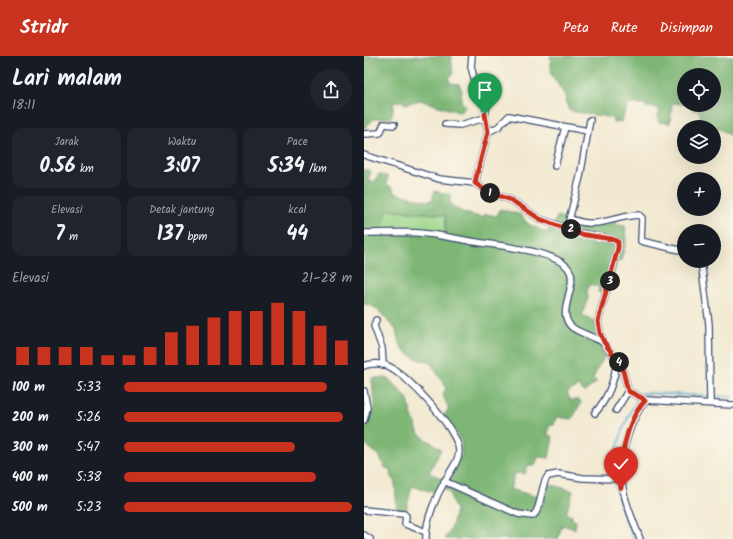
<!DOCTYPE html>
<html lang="id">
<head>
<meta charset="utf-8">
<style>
  body { margin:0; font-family:Kalam,sans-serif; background:#20242c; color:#f1f3f6; height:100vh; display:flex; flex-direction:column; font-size:15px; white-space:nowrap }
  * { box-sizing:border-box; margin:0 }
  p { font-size:13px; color:#9ea1a6 }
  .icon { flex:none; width:22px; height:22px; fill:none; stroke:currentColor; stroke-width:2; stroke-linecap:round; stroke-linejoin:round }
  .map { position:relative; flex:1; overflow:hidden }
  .sheet { display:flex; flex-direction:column; background:#171b24; width:364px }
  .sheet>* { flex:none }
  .controls { position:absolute; left:313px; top:12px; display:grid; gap:8px }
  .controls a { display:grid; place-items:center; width:44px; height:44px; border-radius:50%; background:#171b24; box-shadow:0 4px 16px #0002; font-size:20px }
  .pin { position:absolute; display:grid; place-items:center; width:34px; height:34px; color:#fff; margin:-41px -17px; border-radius:50% 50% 50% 0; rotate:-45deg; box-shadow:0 0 4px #0007 }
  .pin .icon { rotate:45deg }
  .km { position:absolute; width:20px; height:20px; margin:-10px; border-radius:50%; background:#222; color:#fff; font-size:11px; line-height:20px; text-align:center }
  .round { display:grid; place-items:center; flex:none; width:42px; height:42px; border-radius:21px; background:#20242c }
  .overview { display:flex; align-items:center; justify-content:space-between; height:68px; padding:0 12px }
  h1 { font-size:22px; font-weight:700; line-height:30px }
  .figures { display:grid; grid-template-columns:repeat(3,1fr); gap:6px; height:68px; padding:4px 12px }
  .figures div { display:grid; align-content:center; border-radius:10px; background:#20242c; text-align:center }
  .figures b { font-size:20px; font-weight:700 }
  .figures small { font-size:11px; font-weight:400 }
  .figures p { font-size:11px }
  .chart { height:112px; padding:8px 12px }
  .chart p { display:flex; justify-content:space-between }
  .chart svg { width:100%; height:72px; margin-top:4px; stroke:#c8321e; stroke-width:6 }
  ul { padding:0 12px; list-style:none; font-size:13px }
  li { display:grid; grid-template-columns:64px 48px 1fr; align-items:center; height:30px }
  li i { height:10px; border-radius:5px; background:#c8321e }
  header { display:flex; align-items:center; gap:24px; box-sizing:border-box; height:56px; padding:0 20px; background:#c8321e; color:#fff }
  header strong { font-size:19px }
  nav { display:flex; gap:22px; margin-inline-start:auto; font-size:14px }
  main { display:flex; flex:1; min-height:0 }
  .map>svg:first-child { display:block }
</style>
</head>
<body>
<header>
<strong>Stridr</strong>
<nav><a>Peta</a><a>Rute</a><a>Disimpan</a></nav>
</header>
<main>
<section class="sheet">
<div class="overview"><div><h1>Lari malam</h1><p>18:11</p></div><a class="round"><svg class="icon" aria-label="share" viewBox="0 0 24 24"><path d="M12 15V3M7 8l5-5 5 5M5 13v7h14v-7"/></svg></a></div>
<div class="figures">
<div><p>Jarak</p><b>0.56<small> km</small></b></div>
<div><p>Waktu</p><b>3:07</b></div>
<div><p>Pace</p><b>5:34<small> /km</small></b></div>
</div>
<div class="figures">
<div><p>Elevasi</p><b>7<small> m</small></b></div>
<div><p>Detak jantung</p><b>137<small> bpm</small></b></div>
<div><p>kcal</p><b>44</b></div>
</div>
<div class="chart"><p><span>Elevasi</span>21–28 m</p>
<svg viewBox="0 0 160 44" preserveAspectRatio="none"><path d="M5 44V33M15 44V33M25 44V33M35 44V33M45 44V38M55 44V38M65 44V33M75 44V24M85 44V20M95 44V15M105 44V11M115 44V11M125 44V6M135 44V11M145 44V20M155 44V29"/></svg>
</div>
<ul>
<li><b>100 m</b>5:33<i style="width:89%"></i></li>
<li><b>200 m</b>5:26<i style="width:96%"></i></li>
<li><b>300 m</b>5:47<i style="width:75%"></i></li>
<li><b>400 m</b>5:38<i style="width:84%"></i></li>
<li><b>500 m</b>5:23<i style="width:100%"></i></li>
</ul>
</section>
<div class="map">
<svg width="369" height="483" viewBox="0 0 369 483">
  <rect width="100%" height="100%" fill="#fbf7ec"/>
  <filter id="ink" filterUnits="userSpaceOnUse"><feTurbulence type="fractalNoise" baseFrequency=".025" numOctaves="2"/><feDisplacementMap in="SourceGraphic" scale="8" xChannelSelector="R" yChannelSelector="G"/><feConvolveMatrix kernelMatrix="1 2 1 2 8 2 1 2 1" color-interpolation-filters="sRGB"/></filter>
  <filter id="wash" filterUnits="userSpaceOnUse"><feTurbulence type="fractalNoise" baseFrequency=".012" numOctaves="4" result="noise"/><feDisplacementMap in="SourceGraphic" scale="16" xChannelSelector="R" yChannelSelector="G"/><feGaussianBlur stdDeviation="0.9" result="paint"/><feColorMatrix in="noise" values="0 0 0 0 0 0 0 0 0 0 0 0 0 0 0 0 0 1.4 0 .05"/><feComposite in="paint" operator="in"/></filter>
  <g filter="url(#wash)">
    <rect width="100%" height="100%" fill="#f2e9d0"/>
    <!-- green -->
    <path fill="#9cd589" stroke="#5c8274" d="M23 154 83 159 81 181 17 178Z"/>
    <!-- forest -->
    <path fill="#7db675" stroke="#4c726a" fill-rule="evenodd" d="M0 0H87L89 18 85 21 86 27 95 28 98 34 97 45 102 50 98 55 94 56 56 44 41 48 39 45 30 46 28 60 25 62 10 63 0 73Z
      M186 0H369V83C361 74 348 68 336 67V55L329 54V50L325 49H350V19H320V48L308 47 306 67 294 66V52L282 51V48H264L257 66H249V62L206 55 202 47 201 39 188 19Z
      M0 113 7 115 4 124 10 127 15 118 24 121 22 128 29 132 30 137 63 145 68 144 71 135 87 139 86 147C93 157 107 158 119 162L121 158 133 160 136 153 157 159 164 168 183 177 194 160C213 168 232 171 252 166L253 169 261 170 262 186 257 205H253L244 238 234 236 235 231 226 228 223 234 224 242 218 259 220 261 231 265 240 301 229 322 233 326 220 336 215 330 203 336 206 344H215L217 347 208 363 192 361 190 369H185L184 379 189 381 185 402 174 401 171 409H164L161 418 151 417 146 433 174 441 172 446 179 448 185 428 209 435 202 458 208 460V464L212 465 211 473 198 469 194 483H81L88 470 92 454 88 446 86 436 80 433 91 415 90 405 98 400 97 385 80 359 85 353 79 339 82 331C76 323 70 310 63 304 58 307 44 299 39 294 37 292 32 276 32 273 22 266 14 248 0 248ZM23 154 82 159 81 180 17 178Z
      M8 322H24L44 343 47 358 55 378 77 393 65 417 78 422 72 437 48 430 42 454H33L31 427 28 422 27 414 20 411 16 401 0 387V373L6 362 10 350Z"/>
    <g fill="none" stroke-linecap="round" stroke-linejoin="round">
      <!-- stream -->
      <path stroke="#54abd1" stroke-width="2" d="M270 483C262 463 251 440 250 418 250 393 263 356 279 337L369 341"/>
    </g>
  </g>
  <g filter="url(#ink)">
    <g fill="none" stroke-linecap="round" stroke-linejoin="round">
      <!-- street casing -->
      <g stroke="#3b4b6f" stroke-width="8">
        <path id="street" d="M108 0 107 11 113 32 123 43V46L121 62 124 76 111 127 122 135 147 144 176 163 215 177 247 183 254 186V192L234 265 236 277 239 286 258 311 264 335 278 342 281 345
          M81 68 96 69 121 62
          M224 75 226 64
          M124 76 134 71 145 60 224 75 216 121 203 172
          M0 78 16 77 20 68 30 69
          M0 99 75 123 111 127
          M191 110 201 71
          M207 163C234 174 249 160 275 159L278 162 277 185 320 195
          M0 177C18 177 36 176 55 177 72 178 89 182 106 185 128 189 190 194 204 212 217 228 189 257 209 272 218 278 230 281 239 286
          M337 205 345 268 346 347
          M12 264 10 270 18 292 19 309
          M0 310C6 307 18 307 24 310 43 318 95 375 95 395 95 405 87 414 82 423 73 438 61 465 62 483
          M0 335 3 352 0 364
          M252 354 264 335
          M231 357C245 341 251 324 253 303
          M80 425 154 458 168 460C178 456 176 428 184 420L194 418 219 422 257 423
          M0 454 40 458 42 460 41 468 62 476
          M0 479 6 483
          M276 483C259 438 248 418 267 370 271 361 275 350 283 344L369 349"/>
      </g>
      <!-- street -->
      <use href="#street" stroke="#fff" stroke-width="5.5"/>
    </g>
  </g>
  <g fill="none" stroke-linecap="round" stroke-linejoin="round" filter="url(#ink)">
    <!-- route casing -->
    <g stroke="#fff" stroke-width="8">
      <path id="route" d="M121 58 124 76 112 122 111 127 122 135 147 144 176 163 215 178 248 183 254 186V192L234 265 236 277 240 286 258 311 264 335 278 342 281 345C262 364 255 406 257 432"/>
    </g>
    <!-- route -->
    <use href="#route" stroke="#c8321e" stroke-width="5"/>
  </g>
</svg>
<div class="controls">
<a><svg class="icon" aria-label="locate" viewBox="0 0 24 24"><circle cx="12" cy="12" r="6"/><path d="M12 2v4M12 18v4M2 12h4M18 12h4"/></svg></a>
<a><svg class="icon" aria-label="layers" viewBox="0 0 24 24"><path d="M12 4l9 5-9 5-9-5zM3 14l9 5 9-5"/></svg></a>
<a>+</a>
<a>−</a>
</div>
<div class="pin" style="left:121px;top:58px;background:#1e9e55"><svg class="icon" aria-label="arrive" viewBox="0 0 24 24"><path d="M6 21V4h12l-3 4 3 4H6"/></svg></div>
<div class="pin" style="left:257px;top:432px;background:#d93025"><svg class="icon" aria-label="check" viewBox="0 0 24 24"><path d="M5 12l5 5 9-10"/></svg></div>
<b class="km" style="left:126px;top:137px">1</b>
<b class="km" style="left:207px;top:173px">2</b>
<b class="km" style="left:246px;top:225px">3</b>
<b class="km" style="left:255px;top:306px">4</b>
</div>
</main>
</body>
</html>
